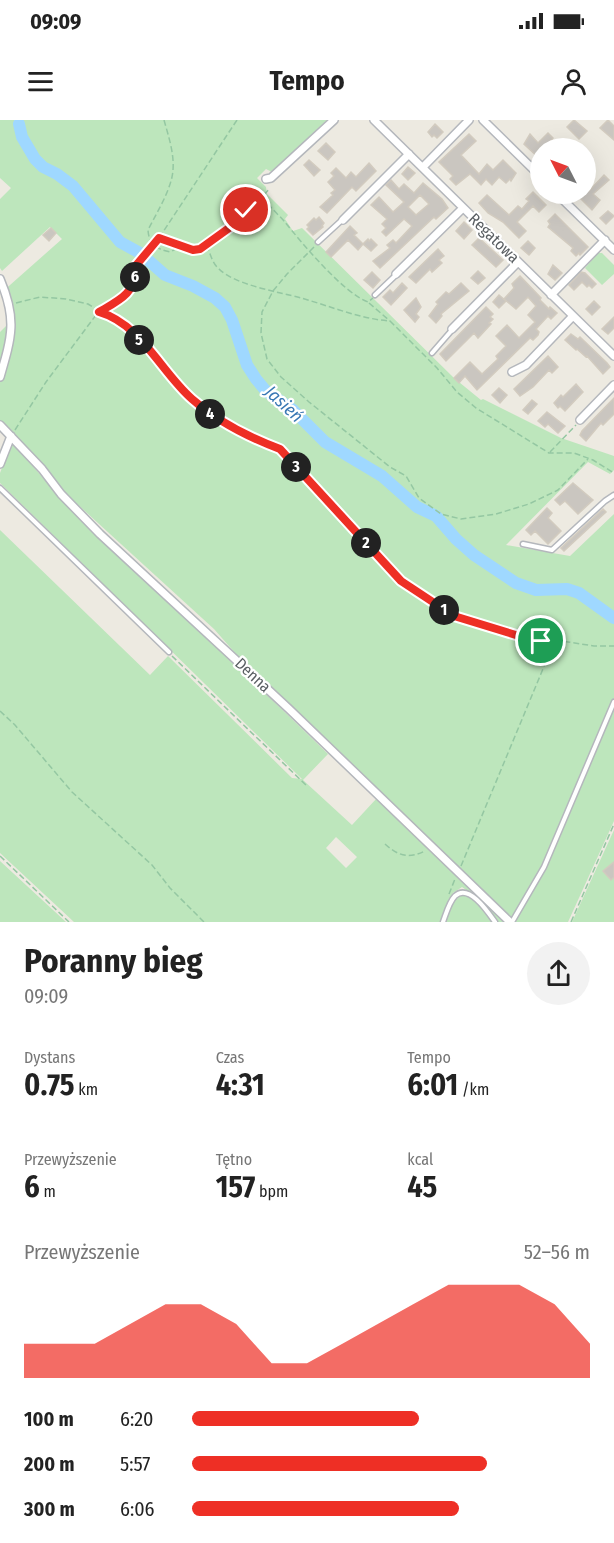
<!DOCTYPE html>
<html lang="pl">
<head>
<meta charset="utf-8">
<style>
  body { margin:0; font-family:"Fira Sans Condensed",sans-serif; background:#f2f2f2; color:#222; height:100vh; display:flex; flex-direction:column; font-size:22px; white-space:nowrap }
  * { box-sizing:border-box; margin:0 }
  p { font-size:20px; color:#767676 }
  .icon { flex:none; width:33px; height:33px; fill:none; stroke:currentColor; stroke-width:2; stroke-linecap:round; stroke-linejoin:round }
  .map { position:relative; height:802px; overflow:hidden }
  .side { display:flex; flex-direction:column; background:#fff; flex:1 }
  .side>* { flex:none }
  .needle { width:39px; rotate:312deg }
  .tools { position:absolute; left:530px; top:18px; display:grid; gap:12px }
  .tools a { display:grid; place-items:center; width:66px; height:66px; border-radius:50%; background:#fff; box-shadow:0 6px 24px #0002; font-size:30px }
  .pin { position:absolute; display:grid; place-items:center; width:51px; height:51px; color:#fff; margin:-26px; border:3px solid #fff; border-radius:50%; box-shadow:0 2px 6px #0007 }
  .km { position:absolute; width:30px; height:30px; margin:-15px; border-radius:50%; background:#222; color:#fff; font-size:16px; line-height:30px; text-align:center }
  .round { display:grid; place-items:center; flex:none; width:63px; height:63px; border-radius:32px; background:#f2f2f2 }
  .summary { display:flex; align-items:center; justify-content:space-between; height:102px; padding:0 24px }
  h1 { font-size:33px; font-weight:700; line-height:45px }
  .metrics { display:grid; grid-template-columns:repeat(3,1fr); gap:9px; height:102px; padding:6px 24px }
  .metrics div { display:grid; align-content:center }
  .metrics b { font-size:30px; font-weight:700 }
  .metrics small { font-size:16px; font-weight:400 }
  .metrics p { font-size:16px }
  .chart { height:168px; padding:12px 24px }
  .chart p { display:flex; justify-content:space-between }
  .chart svg { width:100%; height:108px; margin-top:6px; fill:#ee2f25; opacity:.7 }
  ul { padding:0 24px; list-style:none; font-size:20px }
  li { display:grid; grid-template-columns:96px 72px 1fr; align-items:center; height:45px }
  li i { height:15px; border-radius:8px; background:#ee2f25 }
  .status { display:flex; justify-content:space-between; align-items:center; height:42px; padding:0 30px; background:#fff; direction:ltr }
  .status svg { height:16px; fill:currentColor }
  header { display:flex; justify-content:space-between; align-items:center; height:78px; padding:0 24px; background:#fff; font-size:27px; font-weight:700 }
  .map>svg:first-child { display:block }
</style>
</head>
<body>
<div class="status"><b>09:09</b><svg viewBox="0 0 49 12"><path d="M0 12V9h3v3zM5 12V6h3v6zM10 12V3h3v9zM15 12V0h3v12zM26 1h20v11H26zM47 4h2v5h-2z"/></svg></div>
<header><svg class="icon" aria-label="menu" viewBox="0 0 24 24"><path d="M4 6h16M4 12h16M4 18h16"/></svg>Tempo<svg class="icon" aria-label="person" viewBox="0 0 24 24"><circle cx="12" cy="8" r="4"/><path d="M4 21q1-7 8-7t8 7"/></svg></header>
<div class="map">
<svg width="614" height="802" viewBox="0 0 614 802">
  <rect width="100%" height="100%" fill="#edeae1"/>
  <!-- green -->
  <path fill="#bde6bc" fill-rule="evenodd" d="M0 0H14L19 4 20 0H327L272 52 266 49 257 58 266 67 267 74 288 95 285 99 293 111 302 108 454 258 481 280 483 279 561 318 614 336V350L610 354 588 342 506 425 570 436 614 394V701L568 802H516L266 568 214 509 64 372 46 348 0 301V212L9 203 1 173 62 119 50 107 2 151 0 148V79L11 68 0 58Z
    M598 133H602L614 145V154L602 165 585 148Z
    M11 324H14C33 346 52 369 72 390 155 473 244 551 328 634L303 660 352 705 377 678 506 802H498L472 774 462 767 453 773 441 802H74L0 733V410L150 555 168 536 292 658 302 659 0 363V353ZM336 717 357 737 346 748 326 728Z
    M614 710V802H572Z
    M0 741 66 802H0Z
    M461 775C475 777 486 790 493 802H444L452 783Z"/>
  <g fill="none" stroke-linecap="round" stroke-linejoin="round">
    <!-- stream -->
    <path stroke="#9fd8ff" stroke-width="2" d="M16 0 19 4"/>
    <!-- river -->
    <path stroke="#9fd8ff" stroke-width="12" d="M19 4 22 17 35 39 43 47 57 54 73 66 120 122 140 133 165 155 193 166 215 178 225 187 232 200 247 245 256 259 266 271 293 290 325 322 382 356 417 387 436 396 456 419 474 435 516 463 536 470 567 469 579 473 614 498"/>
  </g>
  <!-- building -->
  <path fill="#cac6c0" stroke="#d2cbbf" stroke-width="1.5" fill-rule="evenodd" d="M574 0 587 11 579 19 567 7Z
    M608 0 614 6V20L600 8Z
    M435 4 443 12 437 18 434 15 432 17 428 12Z
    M548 13 553 18 545 28H540V39L524 24 530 14 538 23Z
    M469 14 476 21 461 35 479 54 487 44 493 50 503 40 516 53 511 61 510 59 506 63 499 57 492 65 486 59 481 65 470 54 456 65 450 59 453 56 439 42Z
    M326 23 335 32 328 40 318 31Z
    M309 40 320 50 314 56 304 45Z
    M369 43 376 51 356 71 352 67 327 93 320 87 333 75 331 73 335 70 328 62 334 56 331 53 336 48 346 58 351 52 356 57Z
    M408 47 415 53 408 60 402 54Z
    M604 55 609 60 593 74 600 80 592 90 576 74H585V67L589 71Z
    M391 60 399 69 404 64 414 73 423 63 442 79 448 88 436 99 434 97 380 148 373 141 390 128 387 125 393 120 396 123 412 106 404 99 386 116 382 112 386 108 382 104 387 99 371 85 379 77 393 92 404 82 386 65ZM420 75 429 84 416 95 408 87Z
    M533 72 546 85 539 92 533 86 517 102 526 111 519 118 503 102 488 93 479 83 487 75 509 95 518 86 522 89 529 81 526 79Z
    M608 91 614 96 606 104 600 98Z
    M555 94 588 127 580 135 579 133 576 136 571 131 573 128 548 107 550 104 548 101Z
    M319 97 324 103 322 106 323 107 313 115 307 109 309 107 307 105 314 98 316 100Z
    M464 102 472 110 464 119 456 111Z
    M350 106 357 113 354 115 363 124 358 130 348 120 331 137 326 132Z
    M51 108 56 113 49 121 43 115Z
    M479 118 503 140 496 147 472 125Z
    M368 119 369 121 371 119 377 125 371 131 363 124Z
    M528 121 535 128 529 135 521 128Z
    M438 129 444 136 439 140 442 143 432 152 430 149 416 163 409 157Z
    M553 145 562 153 555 160 548 154Z
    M478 151 485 158 478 164 471 158Z
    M372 152 380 160 373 168 364 160Z
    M581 152 585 153 596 164 592 168 589 165 587 167 582 162 574 170 569 165Z
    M520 156 541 178 540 180 549 189 550 187 557 193 551 199 548 196 536 209 539 212 538 215 533 220 530 218 477 270 465 256 459 263 454 258 470 242 482 254 498 239 496 236 506 226 496 216 507 205 519 218 535 202 528 195 536 186 528 177 516 189 504 179 514 168 512 164Z
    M402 163 407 168 391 185 383 177 390 170 393 173Z
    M461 163 469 171 441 194 442 196 436 203 429 196 438 184 436 182 446 172 449 174Z
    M499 175 506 181 499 188 493 182Z
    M416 178 421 187 416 194 419 197 415 202 404 190Z
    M594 181 600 187 592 195 586 189Z
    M486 187 493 194 490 197 493 199 489 203 491 204 478 218 474 213 446 241 440 234Z
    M614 197V208L608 214 602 209Z
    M571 214 578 219 580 217 607 243 610 247 603 254 587 236 586 237 577 229 576 230 565 220Z
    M548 236 558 247 552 253 549 250 533 267 520 276 514 269Z
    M576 264 583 272 565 291 560 286 558 288 554 283 561 275 563 277Z
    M499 268 507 275 500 283 492 275Z
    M614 278V294L603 305 601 303 586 321 580 315 582 311Z
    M532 280 537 284 528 294 523 290Z
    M547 292 565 306 558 313 548 304 545 307 538 301Z
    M573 363 593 380 578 394 565 381 560 385 555 380Z
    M547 388 552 393 548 398 561 411 548 424 535 411 531 415 526 410Z
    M603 389 606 392 564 431 561 428Z
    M614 742V757L611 760 603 751Z"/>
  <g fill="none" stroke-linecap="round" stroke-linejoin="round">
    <!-- lane casing -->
    <g stroke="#b4b7bc" stroke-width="7">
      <path id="lane" d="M318 122 342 100
        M375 175 396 155
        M432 233 452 210
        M0 368 169 532
        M523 424 552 430 605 381 614 375
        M443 802C446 794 449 782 455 776 469 763 488 792 495 802
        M512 802 544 747 614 582"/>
    </g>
    <!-- street casing -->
    <g stroke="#b4b7bc" stroke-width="10">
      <path id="street" d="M374 0 614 236
        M483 0 540 56
        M423 47 469 0
        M266 59 271 58 334 0
        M557 74 614 130
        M343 100 409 34
        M396 154 463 88
        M0 159C17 199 12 216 0 257
        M551 175 605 120
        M452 209 518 142
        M512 252 526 245 573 196
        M580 300 614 265
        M0 305 42 349 61 374 100 414 289 589 510 802
        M0 344 11 316"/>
    </g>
    <!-- path -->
    <path stroke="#94c7a2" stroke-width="1.5" stroke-dasharray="6 3" stroke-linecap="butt" d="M164 0C169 18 176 38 172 57 168 75 156 94 148 110 149 125 157 129 170 132L174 130V123
      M237 0 159 118 193 130 200 129 236 103 253 80 263 76 270 68
      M263 76C268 86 277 93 284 101 302 123 343 173 368 182L373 178
      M207 125C210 133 212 143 219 149 235 165 279 172 301 178 330 186 360 199 390 201L437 248 457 272 476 288 549 333H574L593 340 614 353
      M314 127 287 154 273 171 262 192 261 213 267 239 281 257 309 282 390 347 406 356 419 378 441 394 461 399 496 394 529 384 558 370 588 339
      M16 183 40 177 66 179 88 184 99 191 111 195 127 206 190 277 214 297 255 320 280 329 401 461 426 479 454 496 529 519 541 521 555 520 594 526H614
      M369 183 390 201
      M15 310 46 262 99 191 127 175 136 158 133 149
      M550 332 576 305
      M172 536 308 667
      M0 591 15 605 72 672 152 745 170 768 204 802
      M385 724C398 736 409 739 425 731
      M0 736 69 802
      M461 746 555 520
      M449 774 455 759
      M571 802 614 704"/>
    <!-- lane -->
    <use href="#lane" stroke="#fff" stroke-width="4"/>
    <!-- street -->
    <use href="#street" stroke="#fff" stroke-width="7"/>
    <!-- path-bridge -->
    <path stroke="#94c7a2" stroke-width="1.5" stroke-dasharray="6 3" stroke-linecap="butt" d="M133 149 159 118"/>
  </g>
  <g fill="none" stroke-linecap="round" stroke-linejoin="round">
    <!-- route casing -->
    <g stroke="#fff" stroke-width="12">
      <path id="route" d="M246 90 236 103 200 129 193 130 159 118 133 149C139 172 116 182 99 192 141 204 161 252 192 279 218 302 248 317 280 329L401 461 454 496 529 519 541 521"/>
    </g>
    <!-- route -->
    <use href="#route" stroke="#ee2f25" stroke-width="8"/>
  </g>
  <g text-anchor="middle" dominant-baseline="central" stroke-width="4.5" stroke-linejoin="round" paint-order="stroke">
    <!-- street labels -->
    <g font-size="16" fill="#595e62" stroke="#fff">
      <text transform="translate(494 118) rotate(44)">Regatowa</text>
      <text transform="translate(253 555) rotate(43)">Denna</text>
    </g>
    <!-- water labels -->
    <g font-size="18" font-style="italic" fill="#3a78b4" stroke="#fff">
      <text transform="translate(284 284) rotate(43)">Jasień</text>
    </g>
  </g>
</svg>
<div class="tools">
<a><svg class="needle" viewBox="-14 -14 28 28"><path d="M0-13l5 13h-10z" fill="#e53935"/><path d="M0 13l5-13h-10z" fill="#767676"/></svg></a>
</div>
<div class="pin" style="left:541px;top:521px;background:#1e9e55"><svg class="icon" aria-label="arrive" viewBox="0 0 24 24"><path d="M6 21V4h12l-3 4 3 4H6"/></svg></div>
<div class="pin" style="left:246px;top:90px;background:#d93025"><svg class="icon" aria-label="check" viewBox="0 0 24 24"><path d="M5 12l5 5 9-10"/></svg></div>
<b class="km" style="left:444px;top:490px">1</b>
<b class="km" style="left:366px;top:423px">2</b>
<b class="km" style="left:296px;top:347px">3</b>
<b class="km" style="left:210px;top:294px">4</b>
<b class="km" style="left:139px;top:220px">5</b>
<b class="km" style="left:135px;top:157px">6</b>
</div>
<section class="side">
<div class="summary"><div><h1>Poranny bieg</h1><p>09:09</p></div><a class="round"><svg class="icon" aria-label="share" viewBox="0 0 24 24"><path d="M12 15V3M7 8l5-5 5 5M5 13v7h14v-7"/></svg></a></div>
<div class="metrics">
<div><p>Dystans</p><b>0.75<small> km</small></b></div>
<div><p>Czas</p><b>4:31</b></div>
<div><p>Tempo</p><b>6:01<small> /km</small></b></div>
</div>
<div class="metrics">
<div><p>Przewyższenie</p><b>6<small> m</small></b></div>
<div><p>Tętno</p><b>157<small> bpm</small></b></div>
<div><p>kcal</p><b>45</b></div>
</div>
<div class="chart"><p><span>Przewyższenie</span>52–56 m</p>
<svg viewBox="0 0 160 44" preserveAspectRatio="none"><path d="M0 44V30L10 30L20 30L30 22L40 14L50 14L60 22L70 38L80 38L90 30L100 22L110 14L120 6L130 6L140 6L150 14L160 30V44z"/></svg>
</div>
<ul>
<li><b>100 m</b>6:20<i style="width:57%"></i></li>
<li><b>200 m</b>5:57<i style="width:74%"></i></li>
<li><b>300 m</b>6:06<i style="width:67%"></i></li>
</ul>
</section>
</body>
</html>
